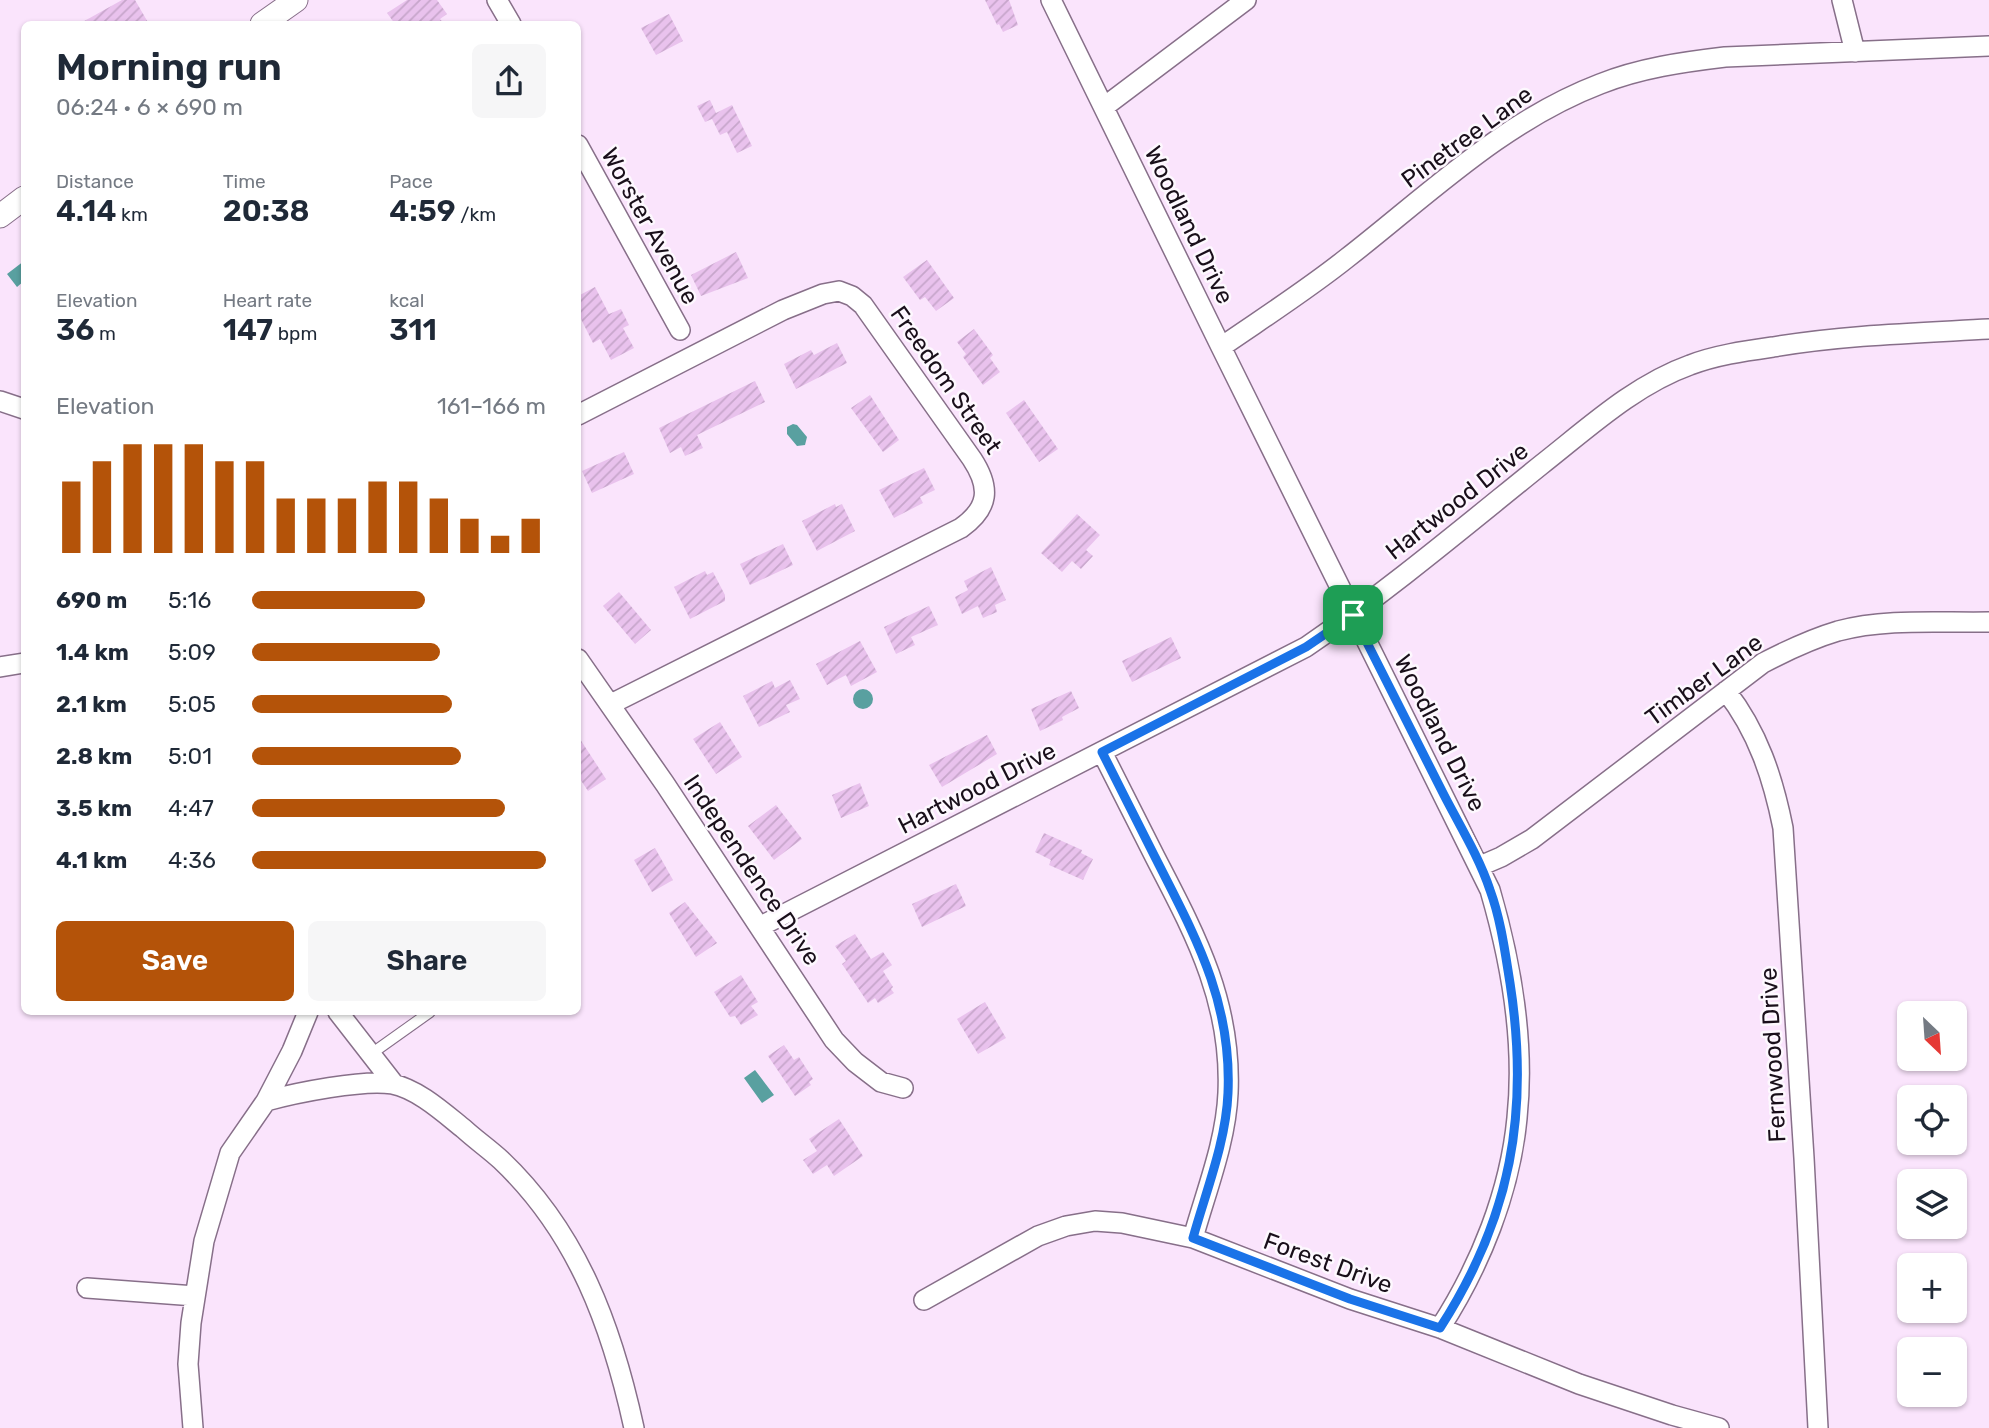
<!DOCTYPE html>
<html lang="en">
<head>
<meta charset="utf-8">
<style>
  body { margin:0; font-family:Rubik,sans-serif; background:#f6f6f7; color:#1f2937; height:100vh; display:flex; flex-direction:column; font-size:26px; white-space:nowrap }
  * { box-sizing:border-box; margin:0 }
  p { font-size:23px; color:#747a83 }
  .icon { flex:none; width:38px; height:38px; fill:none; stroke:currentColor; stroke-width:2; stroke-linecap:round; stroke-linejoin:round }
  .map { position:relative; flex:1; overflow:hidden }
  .panel { position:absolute; left:21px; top:21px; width:560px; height:994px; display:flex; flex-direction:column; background:#fff; border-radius:10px; box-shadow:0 2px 5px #0004 }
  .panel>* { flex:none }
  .needle { width:46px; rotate:155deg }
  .buttons { position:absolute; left:1897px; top:1001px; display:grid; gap:14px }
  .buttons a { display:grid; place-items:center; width:70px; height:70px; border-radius:10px; background:#fff; box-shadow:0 2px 5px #0004; font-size:35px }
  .pin { position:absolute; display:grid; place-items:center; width:60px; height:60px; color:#fff; margin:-30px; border-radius:14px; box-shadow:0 4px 10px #0006 }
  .round { display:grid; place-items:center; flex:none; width:74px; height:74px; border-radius:10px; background:#f6f6f7 }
  .summary { display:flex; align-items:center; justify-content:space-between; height:119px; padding:0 35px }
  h1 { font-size:38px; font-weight:600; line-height:52px }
  .metrics { display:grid; grid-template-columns:repeat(3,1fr); gap:10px; height:119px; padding:7px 35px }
  .metrics div { display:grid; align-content:center }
  .metrics b { font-size:30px; font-weight:600 }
  .metrics small { font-size:19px; font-weight:400 }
  .metrics p { font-size:19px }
  .chart { height:196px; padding:14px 35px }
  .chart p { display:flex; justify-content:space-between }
  .chart svg { width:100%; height:126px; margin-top:7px; stroke:#b45309; stroke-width:6 }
  .button { display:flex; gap:14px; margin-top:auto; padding:14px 35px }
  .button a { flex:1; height:80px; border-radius:10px; background:#b45309; color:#fff; font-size:28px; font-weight:600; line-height:80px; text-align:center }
  .button a+a { background:#f6f6f7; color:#1f2937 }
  ul { padding:0 35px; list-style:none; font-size:23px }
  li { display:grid; grid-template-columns:112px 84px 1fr; align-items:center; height:52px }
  li i { height:18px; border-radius:9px; background:#b45309 }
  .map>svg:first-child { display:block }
</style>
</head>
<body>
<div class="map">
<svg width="1989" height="1428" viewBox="0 0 1989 1428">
  <defs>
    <pattern id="building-hatch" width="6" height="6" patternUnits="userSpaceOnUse" patternTransform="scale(1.75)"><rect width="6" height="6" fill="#e9c2ed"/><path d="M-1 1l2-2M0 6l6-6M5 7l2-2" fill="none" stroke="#c7a6cb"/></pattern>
  </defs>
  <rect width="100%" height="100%" fill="#fae4fc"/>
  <!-- water -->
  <path fill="#59a0a0" d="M24 261V281L17 287 7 274Z
    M793 424 797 425 807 437 805 445 797 446 787 434V427Z
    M853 699a10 10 0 1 1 20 0a10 10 0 1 1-20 0Z
    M755 1070 774 1095 762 1103 744 1078Z"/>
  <!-- building -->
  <path fill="url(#building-hatch)" d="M122 0H135L149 24H79Z
    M407 0H437L447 14 440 19 444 24H395L387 13Z
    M985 0H1009L1018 25 1003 32 999 24 997 25Z
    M669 14 683 41 656 55 641 28Z
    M710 100 716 113 732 105 752 146 737 153 727 132 720 135 712 119 705 122 697 106Z
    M736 252 748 278 701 296 691 275Z
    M927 260 954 298 936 311 925 297 920 300 903 277Z
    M595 287 609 314 621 309 629 325 623 328 634 348 611 360 600 339 593 343 578 313V296Z
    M974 329 993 355 990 358 1000 372 983 385 963 357 966 354 957 342Z
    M837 343 847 363 796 389 784 364 811 350 814 355Z
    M755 381 765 402 697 435 703 448 685 456 681 447 670 453 659 428Z
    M870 395 899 440 883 452 851 408Z
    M1024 400 1058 449 1039 462 1006 413Z
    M624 452 634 474 592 493 582 471Z
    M924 468 935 490 920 497 923 503 894 518 879 490Z
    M835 504 836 507 842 504 855 531 817 551 802 521Z
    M1077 514 1100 535 1086 550 1093 556 1081 569 1072 561 1062 572 1041 553Z
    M783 544 793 565 750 585 740 564Z
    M991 567 1006 600 995 605 997 612 983 618 978 606 962 614 955 597 968 590 964 581Z
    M705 571 707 575 713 572 725 595V601L690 619 674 587Z
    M619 592 651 630 635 644 603 606Z
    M929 606 938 625 911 637 915 645 896 654 884 627Z
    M1171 637 1181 658 1132 682 1122 661Z
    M860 641 877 672 851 686 846 675 827 685 816 664Z
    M790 680 800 699 786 705 790 712 759 727 743 696 772 681 775 688Z
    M1071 691 1079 708 1062 717 1063 720 1040 731 1031 709Z
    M720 722 742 757 716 774 693 739Z
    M987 735 997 754 942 787 929 765Z
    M578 736 606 779 588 791 578 776Z
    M860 783 869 806 841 818 832 795Z
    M776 805 802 839 774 860 748 826Z
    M1044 833 1082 850 1081 853 1093 859 1083 880 1049 865 1051 860 1035 852Z
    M655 848 673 880 652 892 634 860Z
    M956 884 966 906 922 927 912 904Z
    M685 902 717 943 696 957 669 913Z
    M855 934 871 959 883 952 892 965 883 971 893 987 891 989 894 993 878 1003 875 998 868 1003 842 964 846 961 835 946Z
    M741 975 758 1002 751 1006 758 1015 741 1025 735 1016 730 1017 714 992Z
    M985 1002 1006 1038 978 1054 957 1019Z
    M784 1045 794 1060 799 1057 813 1079 809 1082 811 1085 795 1096 768 1056Z
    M839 1119 863 1156 834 1176 827 1165 813 1174 803 1160 817 1151 809 1139Z"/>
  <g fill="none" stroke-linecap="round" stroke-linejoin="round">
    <!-- service casing -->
    <g stroke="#876f89" stroke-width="12">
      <path id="service" d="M371 1054 430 1012"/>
    </g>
    <!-- minor casing -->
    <g stroke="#876f89" stroke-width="22">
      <path id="minor" d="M497 0 511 24
        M1051 0 1221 347 1490 890C1511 962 1525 1043 1517 1118 1510 1192 1480 1266 1440 1328
        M1842 0 1855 52
        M1104 107 1246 0
        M578 145 680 330
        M1221 347C1263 318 1307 290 1347 258 1428 195 1503 121 1600 84 1640 68 1683 62 1725 57L1989 46
        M0 401 24 409
        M578 415 783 310 823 294 839 291 852 296 863 305 972 459C991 488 989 508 961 528L611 704
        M578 659 665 784 834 1040 855 1062 881 1082 903 1088
        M0 667 24 663
        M1726 691C1758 732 1773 778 1783 828L1804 1158 1818 1428
        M1102 752C1120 787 1137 822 1155 857 1195 934 1232 1002 1228 1093 1226 1142 1206 1191 1193 1238
        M1480 866 1501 857 1532 839 1763 663C1788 650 1811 639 1838 631 1886 618 1940 623 1989 622
        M761 926 1306 647C1388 591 1464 527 1541 465 1587 429 1634 385 1690 365 1716 355 1745 351 1773 347 1844 335 1917 333 1989 329
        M338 1012 394 1084
        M266 1101 292 1051 308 1012
        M87 1288 195 1296
        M924 1300 1038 1236 1066 1226 1095 1221 1122 1223 1193 1238 1350 1299 1440 1328 1579 1384 1672 1415 1719 1428
        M193 1428 188 1364 191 1323 204 1241 230 1153 266 1101C295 1093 364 1079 392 1084 418 1089 444 1113 464 1129 476 1140 489 1149 501 1160 578 1233 612 1327 634 1428"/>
    </g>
    <!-- tertiary casing -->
    <g stroke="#876f89" stroke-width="25">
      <path id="tertiary" d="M262 24 296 0
        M0 216 24 198"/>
    </g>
    <!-- service -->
    <use href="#service" stroke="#fff" stroke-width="10"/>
    <!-- minor -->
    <use href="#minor" stroke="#fff" stroke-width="19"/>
    <!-- tertiary -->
    <use href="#tertiary" stroke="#fff" stroke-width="23"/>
  </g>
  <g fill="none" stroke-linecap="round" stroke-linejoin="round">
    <!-- route casing -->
    <g stroke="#fff" stroke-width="14">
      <path id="route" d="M1353 615C1383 675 1414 735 1444 795 1460 826 1479 857 1490 890 1501 920 1505 952 1510 983 1530 1112 1511 1218 1440 1328L1350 1299 1193 1238C1206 1191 1226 1142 1228 1093 1232 1001 1195 936 1155 857 1137 822 1120 787 1102 752L1306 647Z"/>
    </g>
    <!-- route -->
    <use href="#route" stroke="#1a73e8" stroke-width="9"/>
  </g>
  <g text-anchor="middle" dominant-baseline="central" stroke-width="5" stroke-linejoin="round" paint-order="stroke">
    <!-- street labels -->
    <g font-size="24" fill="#190f1a" stroke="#fdf8fe">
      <text transform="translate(1467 137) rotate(-36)">Pinetree Lane</text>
      <text transform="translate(1189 225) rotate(64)">Woodland Drive</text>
      <text transform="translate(650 226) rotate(61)">Worster Avenue</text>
      <text transform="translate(946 380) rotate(55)">Freedom Street</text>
      <text transform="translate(1457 501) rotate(-38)">Hartwood Drive</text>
      <text transform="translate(1704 680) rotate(-36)">Timber Lane</text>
      <text transform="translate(1440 733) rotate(63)">Woodland Drive</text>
      <text transform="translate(977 788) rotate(-27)">Hartwood Drive</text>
      <text transform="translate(752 870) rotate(56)">Independence Drive</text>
      <text transform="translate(1773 1055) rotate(-93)">Fernwood Drive</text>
      <text transform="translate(1328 1263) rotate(20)">Forest Drive</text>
    </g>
  </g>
</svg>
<div class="buttons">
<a><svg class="needle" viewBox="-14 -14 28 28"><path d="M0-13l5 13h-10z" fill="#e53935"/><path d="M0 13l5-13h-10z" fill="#747a83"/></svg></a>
<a><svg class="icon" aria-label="locate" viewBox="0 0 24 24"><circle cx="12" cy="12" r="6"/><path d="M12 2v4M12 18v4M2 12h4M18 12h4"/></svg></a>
<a><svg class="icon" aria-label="layers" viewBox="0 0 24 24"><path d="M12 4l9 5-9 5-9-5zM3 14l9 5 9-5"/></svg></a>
<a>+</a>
<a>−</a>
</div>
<div class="pin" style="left:1353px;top:615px;background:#1e9e55"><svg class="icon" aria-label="arrive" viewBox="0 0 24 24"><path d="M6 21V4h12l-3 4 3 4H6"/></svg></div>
<section class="panel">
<div class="summary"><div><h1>Morning run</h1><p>06:24 · 6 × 690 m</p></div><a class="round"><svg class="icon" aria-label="share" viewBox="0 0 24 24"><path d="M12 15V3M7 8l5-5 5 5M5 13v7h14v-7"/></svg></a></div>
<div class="metrics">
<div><p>Distance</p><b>4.14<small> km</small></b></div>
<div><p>Time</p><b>20:38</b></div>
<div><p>Pace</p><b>4:59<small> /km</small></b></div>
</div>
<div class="metrics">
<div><p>Elevation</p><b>36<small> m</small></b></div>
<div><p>Heart rate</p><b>147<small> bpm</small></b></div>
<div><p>kcal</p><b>311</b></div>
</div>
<div class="chart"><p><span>Elevation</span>161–166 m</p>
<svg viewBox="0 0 160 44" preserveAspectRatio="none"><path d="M5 44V19M15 44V12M25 44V6M35 44V6M45 44V6M55 44V12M65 44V12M75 44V25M85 44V25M95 44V25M105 44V19M115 44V19M125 44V25M135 44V32M145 44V38M155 44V32"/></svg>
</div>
<ul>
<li><b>690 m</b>5:16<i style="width:59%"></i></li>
<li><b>1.4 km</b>5:09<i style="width:64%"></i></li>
<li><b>2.1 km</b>5:05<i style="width:68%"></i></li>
<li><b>2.8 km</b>5:01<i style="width:71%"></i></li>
<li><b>3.5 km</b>4:47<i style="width:86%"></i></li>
<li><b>4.1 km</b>4:36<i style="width:100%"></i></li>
</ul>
<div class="button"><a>Save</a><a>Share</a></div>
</section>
</div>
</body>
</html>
